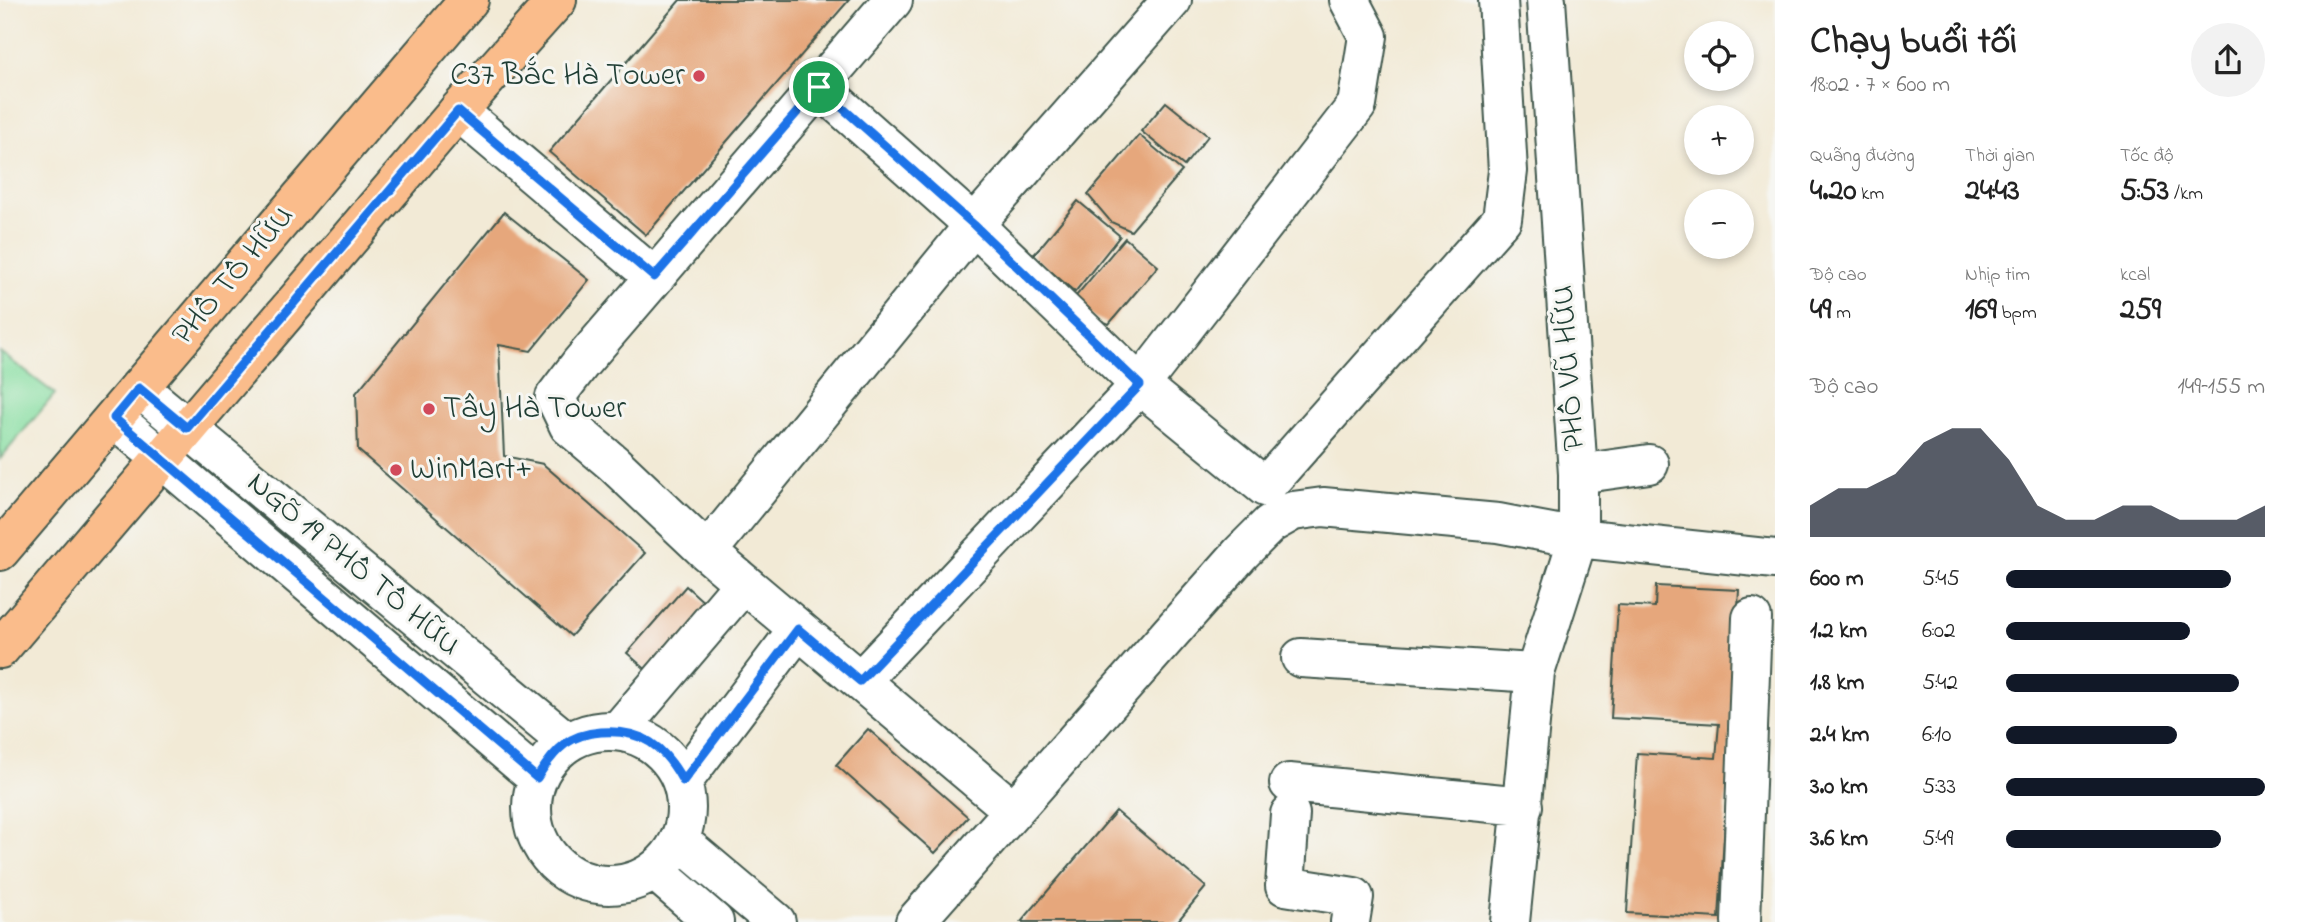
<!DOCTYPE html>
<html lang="vi">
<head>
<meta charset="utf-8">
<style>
  body { margin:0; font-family:"Indie Flower",sans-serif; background:#f2f2f2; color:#222; height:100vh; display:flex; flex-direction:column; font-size:26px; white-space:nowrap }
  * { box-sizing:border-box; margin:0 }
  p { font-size:23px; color:#767676 }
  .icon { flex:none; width:38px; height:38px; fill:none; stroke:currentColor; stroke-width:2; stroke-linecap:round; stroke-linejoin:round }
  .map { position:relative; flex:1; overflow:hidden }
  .details { display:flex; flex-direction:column; background:#fff; width:525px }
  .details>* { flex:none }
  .buttons { position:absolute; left:1684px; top:21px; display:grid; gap:14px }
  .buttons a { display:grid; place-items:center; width:70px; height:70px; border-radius:50%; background:#fff; box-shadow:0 4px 10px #0003; font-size:35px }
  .pin { position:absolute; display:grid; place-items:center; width:60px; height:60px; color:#fff; margin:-30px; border:4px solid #fff; border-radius:50%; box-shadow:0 2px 7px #0007 }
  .round { display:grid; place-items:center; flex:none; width:74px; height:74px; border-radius:37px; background:#f2f2f2 }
  .summary { display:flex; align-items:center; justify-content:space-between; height:119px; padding:0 35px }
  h1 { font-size:38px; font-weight:700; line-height:52px }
  .metrics { display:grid; grid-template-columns:repeat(3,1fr); gap:10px; height:119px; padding:7px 35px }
  .metrics div { display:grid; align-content:center }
  .metrics b { font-size:30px; font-weight:700 }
  .metrics small { font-size:19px; font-weight:400 }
  .metrics p { font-size:19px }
  .chart { height:196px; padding:14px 35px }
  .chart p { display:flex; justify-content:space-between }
  .chart svg { width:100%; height:126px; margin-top:7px; fill:#111827; opacity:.7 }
  ul { padding:0 35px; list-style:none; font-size:23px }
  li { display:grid; grid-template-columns:112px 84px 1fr; align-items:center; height:52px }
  li i { height:18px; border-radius:9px; background:#111827 }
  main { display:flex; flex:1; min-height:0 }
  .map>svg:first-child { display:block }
</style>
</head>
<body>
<main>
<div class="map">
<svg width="1775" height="922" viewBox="0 0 1775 922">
  <rect width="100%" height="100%" fill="#f6f6f2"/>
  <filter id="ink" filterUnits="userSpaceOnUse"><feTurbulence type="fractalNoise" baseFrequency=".0143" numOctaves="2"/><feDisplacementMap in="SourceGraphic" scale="14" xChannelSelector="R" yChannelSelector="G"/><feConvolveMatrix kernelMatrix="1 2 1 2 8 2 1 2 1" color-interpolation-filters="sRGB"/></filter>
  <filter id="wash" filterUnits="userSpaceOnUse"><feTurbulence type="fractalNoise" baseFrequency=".00686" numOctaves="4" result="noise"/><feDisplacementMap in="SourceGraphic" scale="28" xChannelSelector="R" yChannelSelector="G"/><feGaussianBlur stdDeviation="1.57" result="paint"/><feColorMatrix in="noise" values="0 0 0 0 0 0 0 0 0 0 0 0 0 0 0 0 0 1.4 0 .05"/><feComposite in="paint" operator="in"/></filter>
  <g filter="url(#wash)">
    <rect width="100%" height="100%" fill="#f2ead6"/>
    <!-- green -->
    <path fill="#88dea2" stroke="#548e6b" stroke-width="2" d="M0 352 55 394 0 459Z"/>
    <g id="blocks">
      <!-- building -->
      <path fill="#e6a77c" d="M680 0H849L646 235 549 152Z
        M1166 102 1208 136 1184 166 1141 131Z
        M1139 135 1182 171 1131 231 1111 222 1088 195Z
        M1078 201 1120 236 1075 292 1033 256Z
        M504 212 589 280 531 351 499 345 504 456 543 464 645 553 571 636 358 450 356 393Z
        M1125 238 1158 266 1109 324 1091 316 1076 296Z
        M686 586 716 613 658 680 627 653Z
        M1656 586 1739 590 1719 918 1627 913 1637 753 1716 758 1719 724 1611 718 1618 605 1655 607Z
        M868 729 968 817 935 853 836 765Z
        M1116 811 1206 887 1177 922H1021Z"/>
    </g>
  </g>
  <g filter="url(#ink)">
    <use href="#blocks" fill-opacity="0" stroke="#3f574c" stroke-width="2"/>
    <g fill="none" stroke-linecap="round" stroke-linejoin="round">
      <!-- minor casing -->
      <g stroke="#3f574c" stroke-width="42">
        <path id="minor" d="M893 0 580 364 555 397 569 426 613 463 707 552 1013 810
          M819 87 974 225 1140 385 1265 487 1502 219 1508 171 1498 0
          M458 111 654 277
          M139 388 567 742
          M114 418 537 778
          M1578 474 1649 464
          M707 552 974 225 1172 0
          M1301 658 1535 673
          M860 681 1140 385 1357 105 1368 36 1349 0
          M619 730 744 583
          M532 808a77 77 0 1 1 154 0a77 77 0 1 1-154 0Z
          M683 781 798 629
          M1289 783 1523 806
          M1290 814 1285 886 1354 897 1350 922
          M680 841 776 922
          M655 871 714 922
          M915 922 1241 553 1270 524 1293 511 1323 507 1498 523 1578 538 1775 559
          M1510 922 1535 673 1578 538V474L1546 0
          M1741 922 1752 618"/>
      </g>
      <!-- major casing -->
      <g stroke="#3f574c" stroke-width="42">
        <path id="major" d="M0 551 469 0
          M0 649 458 111 557 0"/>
      </g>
      <!-- minor -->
      <use href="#minor" stroke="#fff" stroke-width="38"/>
      <!-- major -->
      <use href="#major" stroke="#fabc8b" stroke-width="38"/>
    </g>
  </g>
  <g fill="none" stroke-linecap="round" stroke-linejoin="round" filter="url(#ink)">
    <!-- route casing -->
    <g stroke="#fff" stroke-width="14">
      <path id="route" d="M819 87 974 225 1140 385 860 681 798 629 683 781C664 746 642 729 601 732 589 733 574 737 565 744 553 753 545 765 537 778L114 418 139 388 187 428 458 111 654 277Z"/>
    </g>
    <!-- route -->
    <use href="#route" stroke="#1a73e8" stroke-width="9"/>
  </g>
  <!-- markers -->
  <g fill="#d1495b" stroke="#f6f6f2" stroke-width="2.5">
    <circle cx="699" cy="76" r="7"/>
    <circle cx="429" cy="409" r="7"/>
    <circle cx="396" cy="470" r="7"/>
  </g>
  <g text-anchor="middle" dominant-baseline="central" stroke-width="6" stroke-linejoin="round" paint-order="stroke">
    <!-- poi labels -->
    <g font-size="32" fill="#1f3d34" stroke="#f6f6f2" text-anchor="start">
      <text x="685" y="76" text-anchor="end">C37 Bắc Hà Tower</text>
      <text x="443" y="409">Tây Hà Tower</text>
      <text x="410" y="470">WinMart+</text>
    </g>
    <!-- street labels -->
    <g font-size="32" fill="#1f3d34" stroke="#f6f6f2">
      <text transform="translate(234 276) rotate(-50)">PHỐ TỐ HỮU</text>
      <text transform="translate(1570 368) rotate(-94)">PHỐ VŨ HỮU</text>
      <text transform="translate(353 565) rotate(40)">NGÕ 19 PHỐ TỐ HỮU</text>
    </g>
  </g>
</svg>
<div class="buttons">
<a><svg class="icon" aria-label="locate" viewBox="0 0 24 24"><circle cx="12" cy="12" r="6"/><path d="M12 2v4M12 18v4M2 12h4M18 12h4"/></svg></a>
<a>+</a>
<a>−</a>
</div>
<div class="pin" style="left:819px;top:87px;background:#1e9e55"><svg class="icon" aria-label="arrive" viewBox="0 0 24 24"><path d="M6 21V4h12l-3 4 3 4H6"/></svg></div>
</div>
<section class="details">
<div class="summary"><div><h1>Chạy buổi tối</h1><p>18:02 · 7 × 600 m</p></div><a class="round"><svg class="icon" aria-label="share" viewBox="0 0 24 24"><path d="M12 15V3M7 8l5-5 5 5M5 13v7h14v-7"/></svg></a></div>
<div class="metrics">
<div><p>Quãng đường</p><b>4.20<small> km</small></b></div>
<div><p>Thời gian</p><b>24:43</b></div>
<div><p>Tốc độ</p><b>5:53<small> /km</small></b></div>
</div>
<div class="metrics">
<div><p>Độ cao</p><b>49<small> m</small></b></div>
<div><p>Nhịp tim</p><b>169<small> bpm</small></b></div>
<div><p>kcal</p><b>259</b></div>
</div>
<div class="chart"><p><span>Độ cao</span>149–155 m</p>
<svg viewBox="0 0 160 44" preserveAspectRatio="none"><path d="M0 44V33L10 27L20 27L30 22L40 11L50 6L60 6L70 17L80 33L90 38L100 38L110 33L120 33L130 38L140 38L150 38L160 33V44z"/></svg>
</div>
<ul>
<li><b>600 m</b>5:45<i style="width:87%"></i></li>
<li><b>1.2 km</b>6:02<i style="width:71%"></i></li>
<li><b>1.8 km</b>5:42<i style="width:90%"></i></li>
<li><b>2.4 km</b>6:10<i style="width:66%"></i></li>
<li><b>3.0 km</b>5:33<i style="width:100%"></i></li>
<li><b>3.6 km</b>5:49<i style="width:83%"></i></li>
</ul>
</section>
</main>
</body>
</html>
